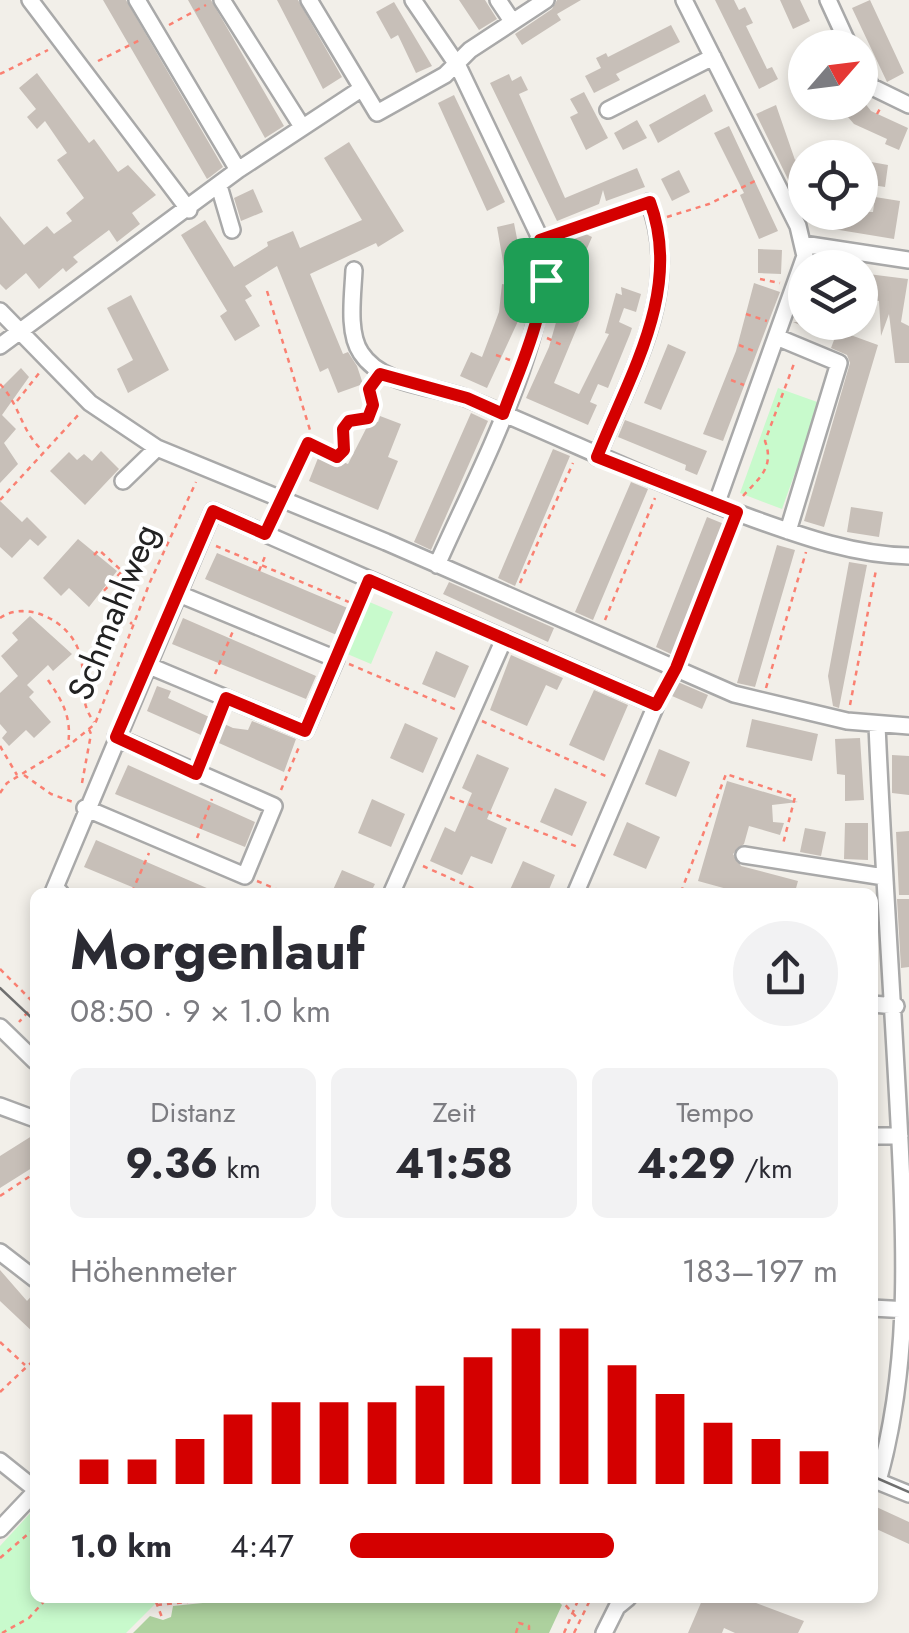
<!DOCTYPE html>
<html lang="de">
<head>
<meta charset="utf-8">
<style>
  body { margin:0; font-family:Jost,sans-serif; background:#f2f2f3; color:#2b2b33; height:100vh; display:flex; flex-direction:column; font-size:38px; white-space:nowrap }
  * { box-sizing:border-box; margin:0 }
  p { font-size:32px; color:#7c7c81 }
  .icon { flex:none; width:55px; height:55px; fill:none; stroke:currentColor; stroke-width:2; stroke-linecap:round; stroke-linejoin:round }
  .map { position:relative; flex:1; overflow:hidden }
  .side { position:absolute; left:30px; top:888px; width:848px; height:715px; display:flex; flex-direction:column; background:#fff; border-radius:15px; box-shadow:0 5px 15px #0003 }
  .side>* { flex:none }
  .needle { width:65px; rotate:62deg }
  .buttons { position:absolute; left:788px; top:30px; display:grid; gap:20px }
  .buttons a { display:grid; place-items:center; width:90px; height:90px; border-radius:50%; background:#fff; box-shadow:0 5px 15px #0003; font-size:50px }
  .pin { position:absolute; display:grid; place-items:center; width:85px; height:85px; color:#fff; margin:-42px; border-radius:20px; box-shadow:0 5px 15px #0006 }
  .round { display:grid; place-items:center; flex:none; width:105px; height:105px; border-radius:52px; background:#f2f2f3 }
  .overview { display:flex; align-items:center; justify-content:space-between; height:170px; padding:0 40px }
  h1 { font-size:55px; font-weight:700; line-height:75px }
  .figures { display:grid; grid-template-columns:repeat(3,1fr); gap:15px; height:170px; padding:10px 40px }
  .figures div { display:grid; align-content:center; border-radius:15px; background:#f2f2f3; text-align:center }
  .figures b { font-size:42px; font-weight:700 }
  .figures small { font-size:28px; font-weight:400 }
  .figures p { font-size:28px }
  .chart { height:280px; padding:20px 40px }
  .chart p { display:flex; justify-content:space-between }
  .chart svg { width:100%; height:180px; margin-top:10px; stroke:#d40000; stroke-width:6 }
  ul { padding:0 40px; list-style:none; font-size:32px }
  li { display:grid; grid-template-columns:160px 120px 1fr; align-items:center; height:75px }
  li i { height:25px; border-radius:12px; background:#d40000 }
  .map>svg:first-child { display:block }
</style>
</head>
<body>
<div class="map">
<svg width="909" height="1633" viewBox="0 0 909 1633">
  <rect width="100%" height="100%" fill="#f2efe9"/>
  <!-- forest -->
  <path fill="#add19e" d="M252 1598H555L562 1605 549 1633H133L150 1616 163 1620 171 1617 173 1606Z"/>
  <!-- park -->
  <path fill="#c8facc" d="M778 388 820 403 782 509 740 493Z
    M367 601 393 612 371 664 345 653Z
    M35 1508V1598H202L157 1602 126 1633H0V1546Z"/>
  <!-- building -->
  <path fill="#c7bfb8" d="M103 0H126L223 167 210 177 207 179Z
    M188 0H211L284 126 265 138Z
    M277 0H298L342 77 323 89Z
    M459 0H485L497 19 479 30Z
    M557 0H581L557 14 561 20 522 45 515 34 552 9Z
    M715 0H734L739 10 745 7 753 23 746 26 767 69 772 67 778 79 759 89Z
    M780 0H800L810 21 793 29Z
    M870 0 904 73 887 82 852 8Z
    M394 2 432 66 416 73 398 35 391 39 376 12Z
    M671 25 680 42 616 74 620 80 594 93 585 76 601 68 596 58 606 53 608 57Z
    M37 73 89 143 94 139 118 172 128 165 156 195 132 213 140 224 117 242 109 230 73 257 78 262 66 272 63 268 39 289 26 273 6 290 0 284V216L24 245 47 226 54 234 72 221 66 213 84 198 57 160 67 153 45 121 37 129 27 117 36 109 19 88Z
    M509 74 512 81 521 76 528 90 519 94 565 198 637 168 645 187 606 201 603 190 599 204 557 221 490 83Z
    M584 92 608 138 586 150 570 117 578 113 570 99Z
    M705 94 713 111 658 143 649 125Z
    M454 95 505 202 487 211 438 103Z
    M835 102H864L871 111 908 128 899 150 885 144 887 139 854 124Z
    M776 105 795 160 801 157 805 164V214L756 114Z
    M637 120 647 138 623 150 614 133Z
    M729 126 778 231 759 239 740 195 744 193 714 133Z
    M349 142 404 231 378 247 376 243 310 274 343 354 348 352 357 366 363 384 338 393 328 368 320 372 277 266 245 286 252 296 245 300 260 326 235 341 220 316 227 311 181 235 205 220 234 267 268 246 267 242 293 231 300 248 362 220 324 158Z
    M860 160 888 165 885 187 860 183Z
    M679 170 690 192 672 201 661 179Z
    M253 189 263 212 241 221 234 198Z
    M875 197 900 201 894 239 815 226 817 212H873Z
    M562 222 592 237 582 260 576 262 582 265V282L573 316 581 318 554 383 579 394 609 334 605 333 616 293 622 295 621 287 641 294 636 312 624 308 619 322 632 328 630 334 608 388 598 384 590 402 597 405 588 425 526 398 549 347 563 298 558 297 566 263 559 262Z
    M514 223 522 264 504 267 497 227Z
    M758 249 782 250 781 274 758 273Z
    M860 273 908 279 901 322 909 326V363H895L889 314 881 336 879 301 860 298Z
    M754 283 780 292 723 441 703 434 736 351Z
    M502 284 523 287 519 319 487 388 460 376 471 352 482 357 499 312Z
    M131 295 169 370 128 393 117 369 133 360 107 308Z
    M793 322H849L845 333 878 345 824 527 804 521 850 363 847 355 831 348 834 340Z
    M668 344 686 352 661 410 644 403Z
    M21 368 29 377 2 415 16 429 4 443 18 464 0 483V389Z
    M471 413 488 421 431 550 414 542Z
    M380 416 401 424 388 457 398 461 378 510 309 481 320 453 348 464 371 419 378 422Z
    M625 420 707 451 697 475 685 470 686 465 618 437Z
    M553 449 570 456 515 586 498 578Z
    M101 451 119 469 85 505 50 471 69 452 77 460 84 454 92 461Z
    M631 482 648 489 593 620 575 612Z
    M0 501 22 522 27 517 47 537 38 546 30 539 12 558 0 547Z
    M851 507 883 512 879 537 847 532Z
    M707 517 724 524 673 655 656 647Z
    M78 539 117 571 89 607 69 588 61 596 43 578Z
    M777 545 795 550 755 687 737 683Z
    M217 553 350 609 339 636 205 579Z
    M849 562 867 565 839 708 833 706 828 676Z
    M449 582 554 628 548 642 443 594Z
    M30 616 72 654 53 671 48 665 27 685 34 692 29 697 51 722 34 738 26 730 9 746 2 738 7 732 0 724V693L18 676 1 656 18 640 12 633Z
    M183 618 316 676 306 699 172 644Z
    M436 651 469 666 455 698 422 684Z
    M511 655 563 678 557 690 546 685 527 726 490 710Z
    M678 682 708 695 702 709 672 696Z
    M157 686 171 691 168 698 233 728 248 730 252 721 296 739 284 772 147 711Z
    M594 690 628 705 604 761 569 745Z
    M752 719 818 734 812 761 746 747Z
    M405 723 438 738 423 773 390 758Z
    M860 738 864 800 845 801V775L837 774 835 739Z
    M659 749 690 762 676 797 645 784Z
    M477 754 509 768 487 819 507 828 492 864 471 856 462 875 430 861 445 827 455 832 472 793 462 788Z
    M892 755 909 756V795L892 793Z
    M128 765 255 822 245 847 115 794Z
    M727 781 798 802 772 805 773 822 784 823 780 835 749 826 744 844 733 854 741 866 798 881 795 892H738L698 881Z
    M555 788 587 802 572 836 540 822Z
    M372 799 405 814 391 847 358 833Z
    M627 822 660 837 646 869 613 855Z
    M845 823H868V860L844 859Z
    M805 828 826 832 821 856 800 852Z
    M909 831V895H899L896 832Z
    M96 840 149 863 216 892H144L84 867Z
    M523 861 555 875 548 892H509Z
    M342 870 375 884 371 892H332Z
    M897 899H909V967L901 968Z
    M35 1134V1166L0 1188V1156Z
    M0 1270 27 1301 35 1292V1334L0 1301Z
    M872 1505 909 1522V1544L872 1527Z
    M703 1598H743L804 1621 798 1633H735L724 1628 722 1633H688Z"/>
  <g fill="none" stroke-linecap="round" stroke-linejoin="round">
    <!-- minor casing -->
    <g stroke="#a9a9a9" stroke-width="20">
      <path id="minor" d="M30 0 189 210
        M137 0 238 170
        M222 0 301 125
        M309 0 377 113 445 75 470 50 546 0
        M413 0 458 66 541 240C559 325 472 484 437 565
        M498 0 512 21
        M684 0 798 226 805 256 716 505
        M828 0 850 48
        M860 70 872 87 909 105
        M608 110 713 57
        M219 186 232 230
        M803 244 909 260
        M354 270C353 294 347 333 361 353 383 387 436 385 471 400 566 439 657 484 754 519 804 537 855 555 909 556
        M0 311 90 403 157 448 386 542 734 694 847 721 909 726
        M779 338 839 363 788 531
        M0 346 238 170 361 89
        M597 457C629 376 684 290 649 202
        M123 481 157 448
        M147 665 305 731 336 659 179 594
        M877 725C883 864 893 1003 900 1142 906 1258 909 1371 878 1481
        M85 808 245 876 274 806 116 737
        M744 855 884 877
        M60 892 54 890 213 511 656 705 576 892
        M392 892 504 639
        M872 1004 896 1006
        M0 1027 35 1061
        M0 1106 35 1119
        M872 1136H900
        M0 1252 35 1279
        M872 1308 909 1310
        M0 1461 35 1489
        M872 1479 909 1494
        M0 1529 35 1492
        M604 1633 617 1607 628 1598"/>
    </g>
    <!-- path -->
    <path stroke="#fa8072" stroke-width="2.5" stroke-dasharray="5 5" stroke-linecap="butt" d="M169 25 206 5
      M98 61 140 40
      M0 74 48 50
      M877 114 881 107
      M667 217 709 204 757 180
      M556 234 634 208
      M558 269 576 272
      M760 279 780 283
      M267 291 310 430 301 463 286 486
      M746 314 767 321
      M547 338 564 346
      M739 345 756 352
      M496 355 510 360
      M731 380 744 385
      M0 384C20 405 21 431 42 450
      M17 401 40 372
      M309 444 337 457 344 449 343 429 349 421 368 418 372 385
      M743 496C758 479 775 468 765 441L795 361
      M0 500 80 413
      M216 546 356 605
      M94 555 99 550 122 571 101 594 132 624
      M259 571 266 554
      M520 583 573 463
      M0 618C27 599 72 622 80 655 87 680 77 699 94 722
      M605 620 655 498
      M341 646 363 593
      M681 655 731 527
      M349 664 457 710
      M215 674 233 631
      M48 680C63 702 72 718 68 745
      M766 688 806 552
      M850 705 876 570
      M482 721 608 777
      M0 746 17 775
      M202 758 220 715
      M24 775 51 794 73 802
      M82 783 91 734 88 727
      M281 790 299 747
      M0 793 7 783 68 746 95 724 150 582 196 482
      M450 797 578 847
      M197 838 212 799
      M423 866 481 892
      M257 881 283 892
      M132 892 149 853
      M681 892 726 774 795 797 783 844
      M0 969 35 1004 19 1022
      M0 1196 35 1173
      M0 1342 25 1365
      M0 1392 35 1359
      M0 1558 35 1528
      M559 1598 579 1620
      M156 1602 163 1620
      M157 1605 224 1598
      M2 1633 29 1618 47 1598
      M516 1633 519 1623 529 1626V1633
      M564 1633 579 1598
      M574 1633 591 1598"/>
    <!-- minor -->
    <use href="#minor" stroke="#fff" stroke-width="15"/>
    <!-- tram -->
    <path stroke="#707070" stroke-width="2.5" d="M0 988 35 1021
      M872 1476 909 1492"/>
  </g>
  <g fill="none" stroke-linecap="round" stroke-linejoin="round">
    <!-- route casing -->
    <g stroke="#fff" stroke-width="20">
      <path id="route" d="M650 202C683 290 629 376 597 457L737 512 676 668 656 705 369 580 305 731 226 698 196 774 116 737 213 511 265 534 308 443 337 457 344 450 343 429 349 421 368 418 373 405 369 389 380 374 467 398 503 414C523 358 554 300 540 240Z"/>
    </g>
    <!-- route -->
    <use href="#route" stroke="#d40000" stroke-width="12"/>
  </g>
  <g text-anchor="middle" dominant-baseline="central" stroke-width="8" stroke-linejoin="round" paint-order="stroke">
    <!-- street labels -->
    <g font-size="35" fill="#222" stroke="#fff">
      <text transform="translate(113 612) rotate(-68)">Schmahlweg</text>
    </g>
  </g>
</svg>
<div class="buttons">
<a><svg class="needle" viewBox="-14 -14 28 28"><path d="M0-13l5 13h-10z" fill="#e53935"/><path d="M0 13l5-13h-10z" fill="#7c7c81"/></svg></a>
<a><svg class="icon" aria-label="locate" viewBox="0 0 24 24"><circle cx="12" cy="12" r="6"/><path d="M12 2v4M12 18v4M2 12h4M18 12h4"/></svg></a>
<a><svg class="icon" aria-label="layers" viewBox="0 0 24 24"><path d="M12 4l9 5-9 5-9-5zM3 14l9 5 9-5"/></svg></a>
</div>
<div class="pin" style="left:546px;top:280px;background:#1e9e55"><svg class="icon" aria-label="arrive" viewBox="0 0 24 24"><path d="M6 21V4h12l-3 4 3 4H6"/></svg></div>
<section class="side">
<div class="overview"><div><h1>Morgenlauf</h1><p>08:50 · 9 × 1.0 km</p></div><a class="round"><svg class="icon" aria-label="share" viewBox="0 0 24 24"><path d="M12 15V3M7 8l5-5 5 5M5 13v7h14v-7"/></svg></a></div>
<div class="figures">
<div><p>Distanz</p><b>9.36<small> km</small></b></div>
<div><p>Zeit</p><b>41:58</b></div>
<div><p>Tempo</p><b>4:29<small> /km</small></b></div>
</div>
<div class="chart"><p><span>Höhenmeter</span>183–197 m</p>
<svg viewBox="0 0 160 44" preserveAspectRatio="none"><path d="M5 44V38M15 44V38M25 44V33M35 44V27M45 44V24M55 44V24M65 44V24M75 44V20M85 44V13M95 44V6M105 44V6M115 44V15M125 44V22M135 44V29M145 44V33M155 44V36"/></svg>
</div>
<ul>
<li><b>1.0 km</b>4:47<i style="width:54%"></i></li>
</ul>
</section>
</div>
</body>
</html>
